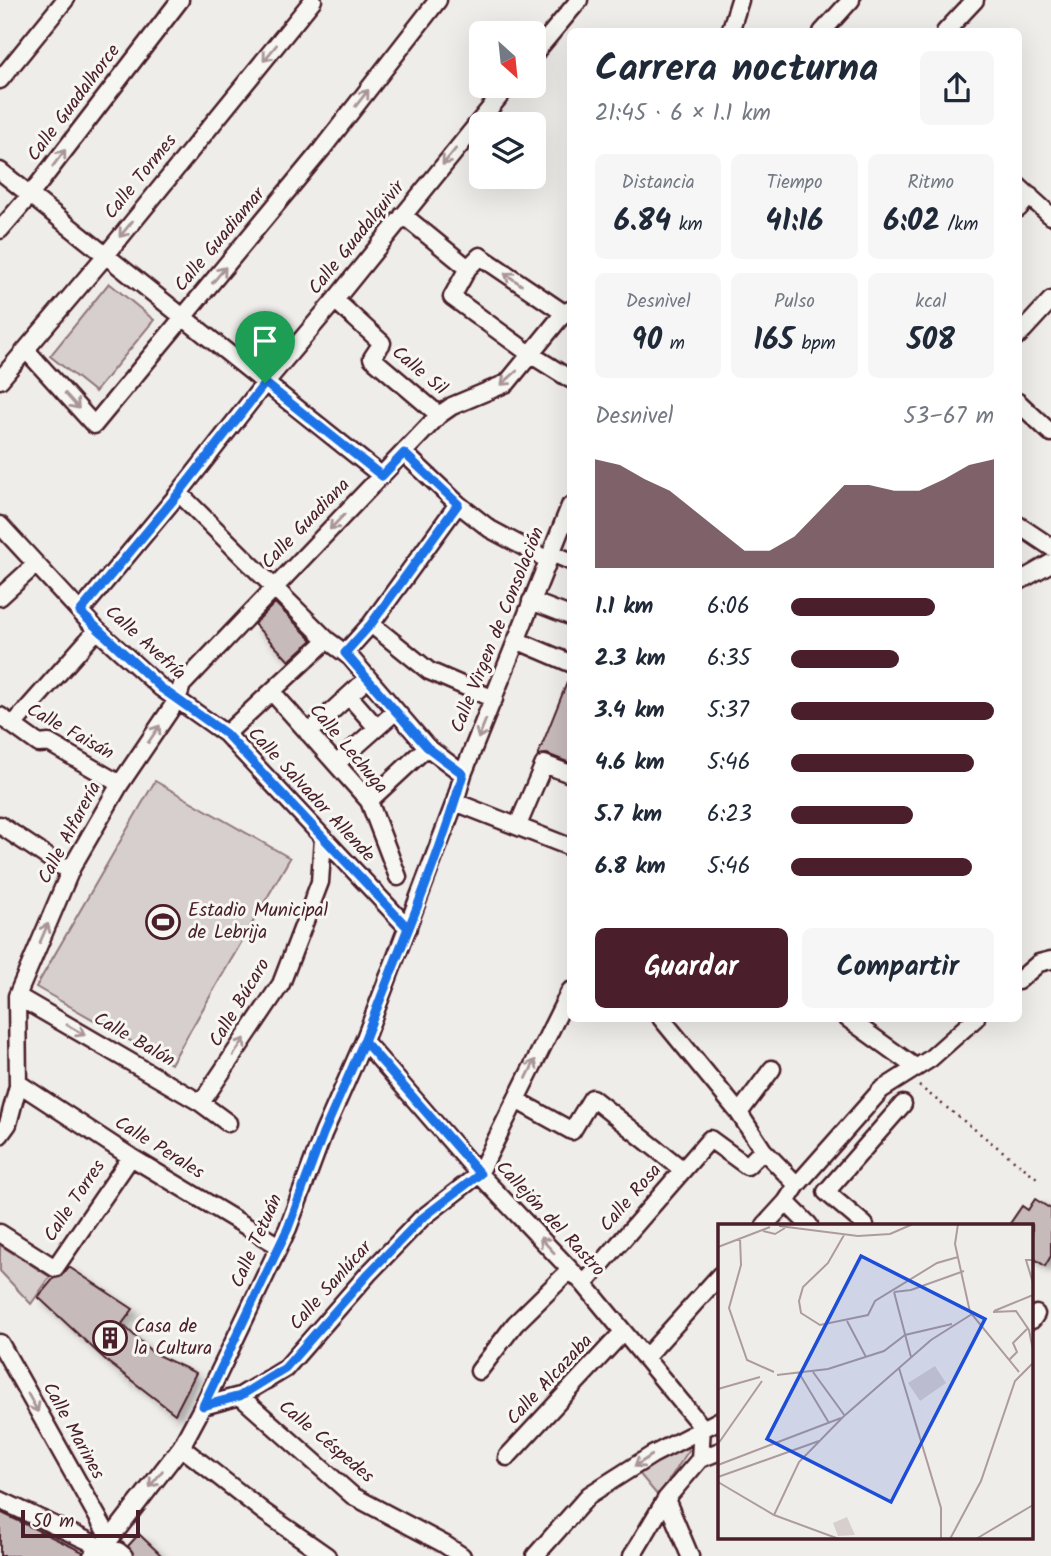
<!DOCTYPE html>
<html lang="es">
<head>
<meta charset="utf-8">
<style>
  body { margin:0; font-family:Kalam,sans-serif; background:#f6f6f7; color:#1f2937; height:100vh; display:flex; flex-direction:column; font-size:26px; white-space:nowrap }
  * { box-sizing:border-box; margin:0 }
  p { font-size:23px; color:#747a83 }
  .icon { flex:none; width:38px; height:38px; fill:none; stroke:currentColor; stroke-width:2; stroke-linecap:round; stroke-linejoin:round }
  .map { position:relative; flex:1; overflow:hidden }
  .sheet { position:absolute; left:567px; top:28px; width:455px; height:994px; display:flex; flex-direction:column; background:#fff; border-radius:10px; box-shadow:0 7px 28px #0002 }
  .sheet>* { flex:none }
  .needle { width:46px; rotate:153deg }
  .buttons { position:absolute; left:469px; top:21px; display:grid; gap:14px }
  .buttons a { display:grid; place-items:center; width:77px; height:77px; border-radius:10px; background:#fff; box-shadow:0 7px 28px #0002; font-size:35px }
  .scale { position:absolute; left:21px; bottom:18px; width:119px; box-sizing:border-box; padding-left:7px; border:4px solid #4a1f2b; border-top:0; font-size:19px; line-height:24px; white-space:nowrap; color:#4a1f2b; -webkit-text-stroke:5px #f6f6f2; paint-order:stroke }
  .pin { position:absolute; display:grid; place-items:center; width:60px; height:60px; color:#fff; margin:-72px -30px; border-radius:50% 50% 50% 0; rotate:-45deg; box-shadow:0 0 7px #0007 }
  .pin .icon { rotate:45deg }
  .round { display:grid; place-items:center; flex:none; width:74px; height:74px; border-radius:10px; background:#f6f6f7 }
  .summary { display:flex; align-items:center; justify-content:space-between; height:119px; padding:0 28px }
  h1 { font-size:38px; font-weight:600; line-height:52px }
  .metrics { display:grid; grid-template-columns:repeat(3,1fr); gap:10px; height:119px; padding:7px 28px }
  .metrics div { display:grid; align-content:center; border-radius:10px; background:#f6f6f7; text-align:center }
  .metrics b { font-size:30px; font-weight:600 }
  .metrics small { font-size:19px; font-weight:400 }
  .metrics p { font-size:19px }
  .chart { height:196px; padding:14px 28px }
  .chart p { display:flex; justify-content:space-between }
  .chart svg { width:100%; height:126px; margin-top:7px; fill:#4a1f2b; opacity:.7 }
  .cta { display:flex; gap:14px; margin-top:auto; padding:14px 28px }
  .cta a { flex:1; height:80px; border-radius:10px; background:#4a1f2b; color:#fff; font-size:28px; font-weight:600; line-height:80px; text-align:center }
  .cta a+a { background:#f6f6f7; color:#1f2937 }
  ul { padding:0 28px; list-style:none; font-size:23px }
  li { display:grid; grid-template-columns:112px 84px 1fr; align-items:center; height:52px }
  li i { height:18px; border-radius:9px; background:#4a1f2b }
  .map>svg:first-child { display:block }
</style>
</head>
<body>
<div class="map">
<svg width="1051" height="1556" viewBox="0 0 1051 1556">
  <defs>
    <filter id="shadow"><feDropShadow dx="6" dy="6" stdDeviation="3.5" flood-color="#0004"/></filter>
  </defs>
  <rect width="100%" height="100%" fill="#efedea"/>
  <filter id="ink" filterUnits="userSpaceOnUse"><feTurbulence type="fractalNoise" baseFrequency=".0143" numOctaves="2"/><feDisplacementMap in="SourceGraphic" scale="14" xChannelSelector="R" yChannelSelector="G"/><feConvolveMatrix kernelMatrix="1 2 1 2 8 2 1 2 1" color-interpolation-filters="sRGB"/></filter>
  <g filter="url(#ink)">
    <!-- green -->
    <path fill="#d7cfce" stroke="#90777c" stroke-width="2" d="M109 283 154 320 95 392 50 356Z
      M155 781 290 858 171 1064 36 987Z
      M0 1245 50 1277 31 1304 0 1271Z
      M683 1442 689 1450 658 1496 638 1472Z"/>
    <!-- building -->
    <path fill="#c6babb" stroke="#4a1f2b" stroke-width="2" filter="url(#shadow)" d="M275 603 312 640 289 661 254 624Z
      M570 675V763L547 754 538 755Z
      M1035 1199 1051 1209V1256L1045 1266 1032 1257V1225H1009L1022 1206 1028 1210Z
      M69 1267 133 1309 122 1324 153 1353 196 1373 175 1414 109 1363 38 1297 54 1278 60 1277Z
      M0 1512 83 1552 82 1556H0Z
      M139 1534 162 1556H134L128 1546Z"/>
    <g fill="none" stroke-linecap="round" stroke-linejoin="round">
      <!-- minor casing -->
      <g stroke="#4a1f2b" stroke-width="21">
        <path id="minor" d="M730 32 740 0
          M822 32 851 0
          M945 32 975 0
          M534 54 579 0
          M0 80 65 0
          M0 171 382 476
          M1018 186 1051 216
          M1018 209 1030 196
          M403 215 468 268 480 256 564 313H570
          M0 230 31 194 180 0
          M468 268 452 297 530 354 570 379
          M335 300 382 343 372 358 439 415
          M1018 336 1051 300
          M26 350 94 425 322 149 438 0
          M0 380 106 255 313 0
          M1018 402 1051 433
          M404 453 458 504 490 529 548 560
          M179 493 327 640 350 657 427 747 463 774
          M0 525 97 630 161 688 226 734 408 928
          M1018 525 1051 547
          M551 553 570 561
          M1018 582 1051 563
          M0 597 35 565
          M531 601 570 616
          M80 612 179 493 265 383 335 300 508 86
          M371 624 429 671 494 699
          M516 640 570 663
          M345 653 371 624 458 504
          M273 693 369 801 398 877
          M349 696 377 728
          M0 716 39 744 49 743 120 784
          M13 725 97 630
          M308 733 368 678
          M226 734 327 640
          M336 764 396 711
          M369 801 427 747
          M455 802 570 847
          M0 825 61 866 72 867
          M518 825 544 764 570 774
          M1018 981 1039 963 1051 960
          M17 996 201 1103 228 1123
          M661 1018 739 1113 763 1150 797 1185
          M847 1018 915 1067
          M364 1041 479 1174 584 1284 702 1427
          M18 1083 131 1157 279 1246
          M516 1100 572 1131 592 1098 683 1170
          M201 1103 281 984 320 882 323 838
          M739 1113 772 1069
          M0 1135 8 1124 18 1086 17 996 72 867 120 784 177 700 182 685 439 415 452 406 507 383 564 313 570 310
          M786 1202 809 1225
          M765 1225 786 1202 797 1185 881 1090 930 1059 976 1018
          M865 1225 826 1192 903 1104
          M0 1233 55 1268 131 1157
          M584 1284 710 1139 747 1166 763 1150
          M1032 1320 1036 1314
          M0 1343 110 1539
          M646 1357 720 1275
          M479 1371 515 1324 570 1270
          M240 1396 353 1496 444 1544 462 1556
          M203 1406 240 1396 285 1369 368 1274 421 1219 479 1174 570 991
          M181 1447 264 1512 327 1556
          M507 1457 623 1332
          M700 1459 720 1451
          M666 1499 690 1556
          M0 1500 101 1547 118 1551 124 1556
          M92 1556 110 1539 181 1447 203 1406 288 1228 323 1134 364 1041 455 802 463 774 570 506
          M535 1556 589 1495 652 1455 720 1420
          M632 1556 666 1499 700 1459 702 1427"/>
      </g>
      <!-- path -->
      <path stroke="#4a1f2b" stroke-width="2.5" stroke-dasharray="2 5" stroke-linecap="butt" d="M919 1086 1037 1178"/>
      <!-- minor -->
      <use href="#minor" stroke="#f6f6f2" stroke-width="16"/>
    </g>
    <!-- one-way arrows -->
    <defs><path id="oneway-shaft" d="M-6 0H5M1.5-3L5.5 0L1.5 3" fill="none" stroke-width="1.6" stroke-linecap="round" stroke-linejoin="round" transform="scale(1.75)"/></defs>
    <g stroke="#a99598">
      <use href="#oneway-shaft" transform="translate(270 53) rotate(129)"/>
      <use href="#oneway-shaft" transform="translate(362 98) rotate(-52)"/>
      <use href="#oneway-shaft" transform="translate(449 157) rotate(129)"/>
      <use href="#oneway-shaft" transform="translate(59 158) rotate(-53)"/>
      <use href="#oneway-shaft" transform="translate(126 229) rotate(129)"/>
      <use href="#oneway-shaft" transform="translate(219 275) rotate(-50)"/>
      <use href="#oneway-shaft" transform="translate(513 279) rotate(-145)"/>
      <use href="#oneway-shaft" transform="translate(509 378) rotate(138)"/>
      <use href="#oneway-shaft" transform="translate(72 401) rotate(48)"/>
      <use href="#oneway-shaft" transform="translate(337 522) rotate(134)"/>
      <use href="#oneway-shaft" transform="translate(482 729) rotate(112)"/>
      <use href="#oneway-shaft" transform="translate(154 734) rotate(-56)"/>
      <use href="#oneway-shaft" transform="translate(44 933) rotate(-67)"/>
      <use href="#oneway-shaft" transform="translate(76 1030) rotate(30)"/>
      <use href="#oneway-shaft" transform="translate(239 1047) rotate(-56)"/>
      <use href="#oneway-shaft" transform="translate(531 1069) rotate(-64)"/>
      <use href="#oneway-shaft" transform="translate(547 1245) rotate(-133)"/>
      <use href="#oneway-shaft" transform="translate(33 1403) rotate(61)"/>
      <use href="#oneway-shaft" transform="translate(643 1461) rotate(147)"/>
      <use href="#oneway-shaft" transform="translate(156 1479) rotate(128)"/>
    </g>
  </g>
  <g fill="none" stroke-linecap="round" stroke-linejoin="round" filter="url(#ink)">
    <!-- route casing -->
    <g stroke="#fff" stroke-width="14">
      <path id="route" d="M265 383 179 493 80 612 161 688 226 734 408 928 364 1041 323 1134 288 1228 203 1406 240 1396 285 1368 368 1274 421 1219 480 1174 364 1041C398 953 437 865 463 774L427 747 345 653 371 624 458 504 404 453 382 476 265 383"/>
    </g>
    <!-- route -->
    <use href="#route" stroke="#1a73e8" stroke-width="9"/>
  </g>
  <!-- icons -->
  <defs>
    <g id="stadium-ring" transform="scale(1.75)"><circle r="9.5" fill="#f6f6f2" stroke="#4a1f2b" stroke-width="1.5"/><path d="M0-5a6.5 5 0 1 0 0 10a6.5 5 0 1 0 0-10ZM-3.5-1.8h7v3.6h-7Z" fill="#4a1f2b"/></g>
    <g id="building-ring" transform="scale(1.75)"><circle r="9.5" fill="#f6f6f2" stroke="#4a1f2b" stroke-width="1.5"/><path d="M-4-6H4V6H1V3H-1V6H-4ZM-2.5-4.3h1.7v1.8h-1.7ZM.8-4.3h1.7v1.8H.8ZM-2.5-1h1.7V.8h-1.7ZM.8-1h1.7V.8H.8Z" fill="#4a1f2b"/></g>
  </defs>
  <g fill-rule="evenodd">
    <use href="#stadium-ring" x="163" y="922"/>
    <use href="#building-ring" x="110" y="1338"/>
  </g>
  <g text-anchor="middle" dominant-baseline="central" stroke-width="6" stroke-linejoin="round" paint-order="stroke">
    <!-- street labels -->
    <g font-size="19" fill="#4a1f2b" stroke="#f6f6f2">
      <text transform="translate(74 103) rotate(-53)">Calle Guadalhorce</text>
      <text transform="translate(141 177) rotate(-51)">Calle Tormes</text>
      <text transform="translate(357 238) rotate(-51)">Calle Guadalquivir</text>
      <text transform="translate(220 240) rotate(-50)">Calle Guadiamar</text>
      <text transform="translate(419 371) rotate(40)">Calle Sil</text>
      <text transform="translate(306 524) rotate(-46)">Calle Guadiana</text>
      <text transform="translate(498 630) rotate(-68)">Calle Virgen de Consolación</text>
      <text transform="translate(145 643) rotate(42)">Calle Avefría</text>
      <text transform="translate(70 732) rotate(29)">Calle Faisán</text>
      <text transform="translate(348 749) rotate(50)">Calle Lechuga</text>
      <text transform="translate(311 795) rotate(47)">Calle Salvador Allende</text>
      <text transform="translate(70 833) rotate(-62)">Calle Alfarería</text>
      <text transform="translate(240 1003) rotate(-59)">Calle Búcaro</text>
      <text transform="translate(134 1040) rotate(30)">Calle Balón</text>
      <text transform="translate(159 1148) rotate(32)">Calle Perales</text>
      <text transform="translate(631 1198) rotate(-49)">Calle Rosa</text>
      <text transform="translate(75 1201) rotate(-56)">Calle Torres</text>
      <text transform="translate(550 1219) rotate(47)">Callejón del Rastro</text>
      <text transform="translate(257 1241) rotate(-66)">Calle Tetuán</text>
      <text transform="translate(331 1286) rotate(-48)">Calle Sanlúcar</text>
      <text transform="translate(550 1380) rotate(-47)">Calle Alcazaba</text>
      <text transform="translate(73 1431) rotate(61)">Calle Marines</text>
      <text transform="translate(326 1442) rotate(40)">Calle Céspedes</text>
    </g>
    <!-- poi labels -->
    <g font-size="19" fill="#4a1f2b" stroke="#f6f6f2" text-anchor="start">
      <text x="188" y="911">Estadio Municipal<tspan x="188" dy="22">de Lebrija</tspan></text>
      <text x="134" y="1327">Casa de<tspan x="134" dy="22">la Cultura</tspan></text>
    </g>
  </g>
  <!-- overview -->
  <g transform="translate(718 1224)">
    <rect width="315" height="315" fill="#efedea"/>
    <path d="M217 142 228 159 202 177 190 159ZM129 293 137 311 120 312 115 299Z" fill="#d7cfce"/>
    <path fill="none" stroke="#ad9b9e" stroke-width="2" d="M240 0 237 20 252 88 301 148M61 2 140 12 172 10 195 0M45 7 57 10 67 4M126 11 110 39 85 63 81 77 83 89 102 101 150 91 157 77 219 39 240 33M22 14 23 41 11 84 29 136 56 148M0 23 52 3M315 36H308L315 59M176 68 193 66 246 47M176 68 193 133M276 87 315 71M275 88 298 87 311 106 315 126M129 97 148 133M291 136 299 128 295 119 309 105M181 144 223 284V315M95 148 127 192M81 149 111 199M59 151 110 145 166 127 187 111 234 100M0 165 42 153M0 220 44 157M0 241 123 194M0 253 101 217M0 258 56 291 121 315M56 291 81 238 125 193 213 116 254 90M232 315 263 257 297 157 315 139M258 315 315 281"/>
    <path fill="#1d4ed8" fill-opacity="0.15" stroke="#1d4ed8" stroke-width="3.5" d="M143 32 267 95 173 278 49 215Z"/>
    <rect width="315" height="315" fill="none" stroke="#4a1f2b" stroke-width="3.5"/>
  </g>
</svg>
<div class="buttons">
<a><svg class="needle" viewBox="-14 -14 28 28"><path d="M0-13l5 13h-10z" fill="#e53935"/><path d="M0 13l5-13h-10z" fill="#747a83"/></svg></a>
<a><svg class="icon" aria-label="layers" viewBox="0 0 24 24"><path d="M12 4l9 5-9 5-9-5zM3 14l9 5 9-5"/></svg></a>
</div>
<div class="scale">50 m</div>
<div class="pin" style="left:265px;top:383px;background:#1e9e55"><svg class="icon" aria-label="arrive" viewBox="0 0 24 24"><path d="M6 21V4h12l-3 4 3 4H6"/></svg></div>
<section class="sheet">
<div class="summary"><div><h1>Carrera nocturna</h1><p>21:45 · 6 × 1.1 km</p></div><a class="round"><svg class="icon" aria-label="share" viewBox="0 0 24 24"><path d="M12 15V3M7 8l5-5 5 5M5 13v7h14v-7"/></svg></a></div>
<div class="metrics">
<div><p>Distancia</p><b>6.84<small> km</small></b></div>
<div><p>Tiempo</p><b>41:16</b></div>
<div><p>Ritmo</p><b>6:02<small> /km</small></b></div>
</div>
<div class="metrics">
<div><p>Desnivel</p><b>90<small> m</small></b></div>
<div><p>Pulso</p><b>165<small> bpm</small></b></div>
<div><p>kcal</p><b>508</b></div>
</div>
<div class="chart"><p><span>Desnivel</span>53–67 m</p>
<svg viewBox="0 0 160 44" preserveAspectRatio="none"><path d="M0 44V6L10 8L20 13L30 17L40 24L50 31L60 38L70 38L80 33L90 24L100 15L110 15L120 17L130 17L140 13L150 8L160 6V44z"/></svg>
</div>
<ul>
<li><b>1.1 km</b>6:06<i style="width:71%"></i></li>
<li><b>2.3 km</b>6:35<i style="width:53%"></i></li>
<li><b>3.4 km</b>5:37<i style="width:100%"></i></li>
<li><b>4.6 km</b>5:46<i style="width:90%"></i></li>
<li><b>5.7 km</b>6:23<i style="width:60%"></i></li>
<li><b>6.8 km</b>5:46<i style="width:89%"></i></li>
</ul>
<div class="cta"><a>Guardar</a><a>Compartir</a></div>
</section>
</div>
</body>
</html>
